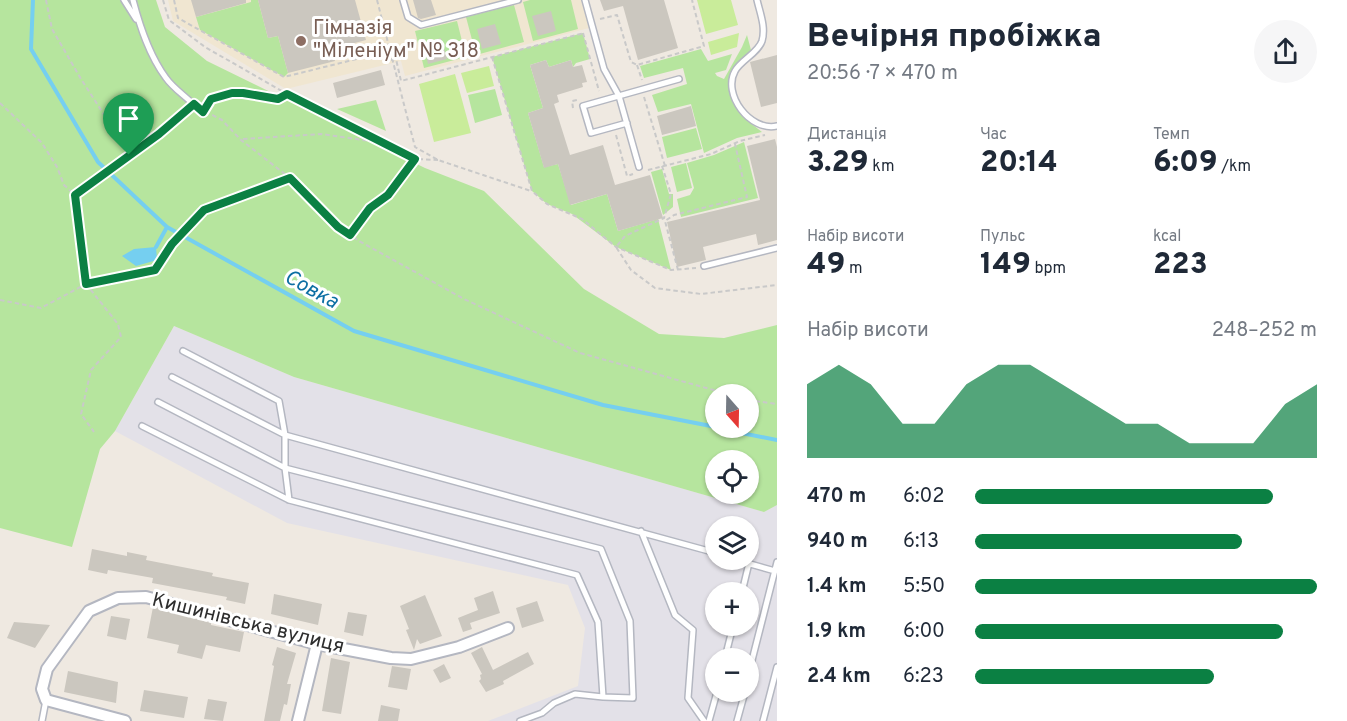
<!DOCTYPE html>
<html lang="uk">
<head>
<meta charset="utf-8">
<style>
  body { margin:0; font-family:Overpass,sans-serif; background:#f6f6f7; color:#1f2937; height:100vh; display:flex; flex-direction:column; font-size:22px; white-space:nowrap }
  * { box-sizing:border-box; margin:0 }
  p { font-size:20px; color:#747a83 }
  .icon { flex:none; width:33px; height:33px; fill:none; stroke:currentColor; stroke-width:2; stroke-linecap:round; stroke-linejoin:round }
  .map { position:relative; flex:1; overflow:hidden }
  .details { display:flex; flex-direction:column; background:#fff; width:570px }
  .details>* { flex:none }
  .needle { width:39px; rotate:160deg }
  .fabs { position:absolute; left:705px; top:384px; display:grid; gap:12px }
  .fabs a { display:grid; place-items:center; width:54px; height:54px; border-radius:50%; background:#fff; box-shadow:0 2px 4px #0004; font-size:30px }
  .pin { position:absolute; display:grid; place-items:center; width:51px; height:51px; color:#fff; margin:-62px -26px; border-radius:50% 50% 50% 0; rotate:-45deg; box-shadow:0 0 6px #0007 }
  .pin .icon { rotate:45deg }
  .round { display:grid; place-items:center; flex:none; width:63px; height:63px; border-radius:32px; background:#f6f6f7 }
  .summary { display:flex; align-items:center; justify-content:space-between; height:102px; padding:0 30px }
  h1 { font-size:33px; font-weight:800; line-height:45px }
  .figures { display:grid; grid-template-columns:repeat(3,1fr); gap:9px; height:102px; padding:6px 30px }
  .figures div { display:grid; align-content:center }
  .figures b { font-size:30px; font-weight:800 }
  .figures small { font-size:16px; font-weight:400 }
  .figures p { font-size:16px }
  .chart { height:168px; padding:12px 30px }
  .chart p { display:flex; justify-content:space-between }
  .chart svg { width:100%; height:108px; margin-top:6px; fill:#0b8043; opacity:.7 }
  ul { padding:0 30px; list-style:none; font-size:20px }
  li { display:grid; grid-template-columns:96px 72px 1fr; align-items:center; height:45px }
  li i { height:15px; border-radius:8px; background:#0b8043 }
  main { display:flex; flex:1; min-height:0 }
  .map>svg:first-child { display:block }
</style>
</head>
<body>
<main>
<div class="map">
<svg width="777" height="721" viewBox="0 0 777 721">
  <rect width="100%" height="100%" fill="#efe9e1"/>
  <!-- industrial -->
  <path fill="#e3e1e8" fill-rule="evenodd" d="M174 326 294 377 764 512 777 505V721H488L578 686 585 628 568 585 287 523 115 431ZM716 526H748V560H716ZM716 592H748V626H716ZM716 658H748V692H716Z"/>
  <!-- education -->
  <path fill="#f0e6d1" d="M168 0H581L589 28 405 76 401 61 286 89 173 21Z"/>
  <!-- green -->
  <path fill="#b6e59e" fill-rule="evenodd" d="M0 0H156L165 27 207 61 425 168 484 191 584 289 659 334 724 338 777 325V505L764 512 294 377 174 326 115 431 100 449 72 547 0 528ZM716 394H748V428H716ZM716 460H748V494H716Z
    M251 0H258L268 38 278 36 288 73 284 77 200 30 196 17 251 2Z
    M530 0H571L578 29 533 41 523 2Z
    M514 5 524 42 476 55 466 17Z
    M457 21 466 57 424 68 415 31Z
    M583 33 590 59 576 63 573 67 571 60 549 67 546 60 530 65 543 108 528 113 544 167 558 164 571 205 607 194 618 231 658 219 671 270 616 247 572 214 547 204 532 191 492 57Z
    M747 35 751 50 733 70C735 105 733 110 762 132L737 138 704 153 691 104 658 112 652 95 687 84 683 68 644 78 640 66 701 49 708 61 732 54 726 70 715 73 717 76 724 79 742 47Z
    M495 89 502 115 475 123 468 95Z
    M376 100 386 131 337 109Z
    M696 128 702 149 667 158 662 137Z
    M744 142 758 198 681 217 677 199 690 195 694 188 687 163 714 155Z
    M686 163 692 188 677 192 671 167Z
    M662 169 669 194H673V207L663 215 651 172Z"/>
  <!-- pitch -->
  <path fill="#c9ec9a" d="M697 0H731L738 25 706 34Z
    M739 33 737 47 711 55 708 42Z
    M489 66 494 86 467 93 461 73Z
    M455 74 471 133 434 142 419 84Z"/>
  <!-- water -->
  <path fill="#75cff0" d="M156 247 157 260 136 266 122 256 134 249Z"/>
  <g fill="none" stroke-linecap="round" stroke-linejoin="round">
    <!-- stream -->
    <path stroke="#75cff0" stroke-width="4" d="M33 0 31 49 98 162 167 227 354 331 603 405 716 427
      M156 247 167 227
      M716 428 777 440"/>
  </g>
  <!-- building -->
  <path fill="#cbc7bf" d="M191 0H246V3L196 17Z
    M258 0H355L366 40 332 49 335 61 288 73 278 36 268 38Z
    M413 0H431L436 15 421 19 418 18Z
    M600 0H664L678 48 638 60 623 6 604 11Z
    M551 11 556 31 538 36 532 16Z
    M495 24 501 44 482 49 477 29Z
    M441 38 447 59 428 64 423 44Z
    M777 55V103L761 107 750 62Z
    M546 60 549 67 571 60 573 67 582 65 587 82 582 83 583 87 557 95 559 102 554 104 570 155 603 145 615 185 650 175 663 218 618 231 607 194 570 205 558 164 544 168 528 113 543 108 530 65Z
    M381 70 385 85 337 98 333 83Z
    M691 106 696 126 662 135 657 116Z
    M775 139 777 147V240L758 245 756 234 703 247 706 260 677 267 667 222 760 200 747 146Z
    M92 549 127 556V552L147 556 146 560 213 573 212 576 249 583 245 604 226 600 227 597 152 583 153 578 108 570 107 574 88 570Z
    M493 591 500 613 470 623 472 629 463 632 458 618 478 610 474 598Z
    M274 594 322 604 318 625 271 614Z
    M425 595 442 636 420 644 417 639 414 650 406 630 409 629 400 606Z
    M537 601 544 621 522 628 516 608Z
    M153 607 211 623V625L244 632 240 652 206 645 202 659 177 653 179 645 147 638Z
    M348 612 367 615 363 636 344 632Z
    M111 616 130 619 126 640 107 636Z
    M14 622 50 625 35 648 7 638Z
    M277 647 296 653 287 684H291L287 705 284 704 280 721H264L274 666 272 665Z
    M482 647 493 670 528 652 534 664 503 681 504 684 486 692 479 681 481 679 480 675 482 674 471 653Z
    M331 658 350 662 341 714 322 711Z
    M444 664 451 678 440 683 433 670Z
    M392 666 411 669 407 690 388 687Z
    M68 671 118 682 116 703 64 692Z
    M144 690 188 697 184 718 140 711Z
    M208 699 227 702 223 721 204 719Z
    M381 705 400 709 398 721H378Z"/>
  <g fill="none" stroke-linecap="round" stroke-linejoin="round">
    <!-- service casing -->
    <g stroke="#b4b7c1" stroke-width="8">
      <path id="service" d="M124 0 136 19
        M133 0C140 27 149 55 166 78 173 88 185 96 193 104
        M403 0 408 17 421 25 518 0
        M585 0 604 69 619 96 639 167
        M757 0C760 13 766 27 762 41 758 53 741 60 735 71 722 94 750 132 777 126
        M627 123 591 133 583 106 679 79
        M704 266 777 248
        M183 351 279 401 285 435V468L289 500
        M172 377 285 435 716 553
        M142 426 289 500 577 575 598 622 603 697 633 698 630 621 601 549 285 468 158 402
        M641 531 675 615 693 630 688 698 704 721
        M736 560 775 571
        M742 592 749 563
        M725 658 733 626
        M748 676 777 562
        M42 721 46 700
        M520 721 542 713 554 703 575 694 603 697
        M709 721 717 692
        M737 721 745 692
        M763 721 777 667"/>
    </g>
    <!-- minor casing -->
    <g stroke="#b4b7c1" stroke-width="14">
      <path id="minor" d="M125 721 46 700 42 689 47 669 89 611 118 598 146 597 317 644 391 658 411 659 459 647 508 628
        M298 721 317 644"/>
    </g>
    <!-- path -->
    <path stroke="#c9c9c9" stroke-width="2" stroke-dasharray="4.5 3" stroke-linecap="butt" d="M46 0 52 29 81 79 130 155
      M163 0 169 20 205 47 287 94 415 159 438 160
      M174 0 178 18 284 77 389 51
      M377 0 415 147 438 160 531 191
      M600 19 617 15 631 62 637 65 704 46 692 0
      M583 33 599 91
      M492 57 532 191 547 204 582 219 616 247 671 270 696 268
      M391 60 396 59 401 81 584 33
      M637 65 642 80
      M644 97 665 166
      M0 103 42 143 57 167 64 185 75 195 86 284 118 324 121 337 91 370 81 414 94 432
      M199 108 222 120 241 140 290 178 338 227 359 241 464 299 580 353 728 394
      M573 108 572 101 577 100
      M203 112 211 99C222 96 233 92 244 93 261 94 271 102 287 94
      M616 135 627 176 633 174
      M243 139 321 134 377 142
      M662 166 671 194 664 218 625 236 616 247 631 270 655 288 701 294 777 285
      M648 170 711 154 740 141 765 135
      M75 195 158 133 188 109
      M349 235 370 208 389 195 415 159
      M678 270 665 221 674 215 747 197 735 144
      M0 300 41 308 86 284 112 277 155 270 172 244 204 210 290 178
      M748 400 777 404"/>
    <!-- service -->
    <use href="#service" stroke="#fff" stroke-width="5"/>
    <!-- minor -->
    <use href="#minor" stroke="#fff" stroke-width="10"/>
  </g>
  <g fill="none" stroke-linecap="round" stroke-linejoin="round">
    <!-- route casing -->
    <g stroke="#fff" stroke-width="12">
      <path id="route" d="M232 93H243L278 99 287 94 415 159 388 195 370 208 350 235 338 227 290 178 204 210 172 244 155 270 86 284 75 195 159 134 194 104 203 112 211 99Z"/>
    </g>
    <!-- route -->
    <use href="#route" stroke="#0b8043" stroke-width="8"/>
  </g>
  <!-- markers -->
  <circle fill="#8d6e63" stroke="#fff" stroke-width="2" cx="301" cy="41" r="6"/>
  <g text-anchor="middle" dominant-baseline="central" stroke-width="6" stroke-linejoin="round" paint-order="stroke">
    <!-- education labels -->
    <g font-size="20" fill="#785e54" stroke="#fff" text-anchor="start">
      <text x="313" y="29">Гімназія<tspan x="313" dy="23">"Міленіум" № 318</tspan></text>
    </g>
    <!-- street labels -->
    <g font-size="20" fill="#2e2e2e" stroke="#fff">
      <text transform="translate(248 624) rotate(14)">Кишинівська вулиця</text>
    </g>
    <!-- water labels -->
    <g font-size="21" font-style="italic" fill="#0d6fa3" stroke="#fff">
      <text transform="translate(311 290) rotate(29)">Совка</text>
    </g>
  </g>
</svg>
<div class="fabs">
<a><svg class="needle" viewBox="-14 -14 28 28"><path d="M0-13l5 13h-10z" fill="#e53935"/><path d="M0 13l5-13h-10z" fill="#747a83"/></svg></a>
<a><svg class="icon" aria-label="locate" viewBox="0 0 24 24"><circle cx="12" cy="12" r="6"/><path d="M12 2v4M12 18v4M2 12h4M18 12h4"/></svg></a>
<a><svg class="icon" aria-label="layers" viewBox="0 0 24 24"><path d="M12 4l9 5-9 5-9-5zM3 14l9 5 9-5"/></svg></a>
<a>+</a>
<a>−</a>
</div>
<div class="pin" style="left:129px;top:155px;background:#1e9e55"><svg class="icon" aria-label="arrive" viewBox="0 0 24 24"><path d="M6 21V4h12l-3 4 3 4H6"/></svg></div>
</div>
<section class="details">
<div class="summary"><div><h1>Вечірня пробіжка</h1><p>20:56 · 7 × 470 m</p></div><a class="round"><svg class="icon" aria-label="share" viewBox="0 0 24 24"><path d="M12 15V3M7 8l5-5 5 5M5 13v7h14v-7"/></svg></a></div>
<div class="figures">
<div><p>Дистанція</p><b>3.29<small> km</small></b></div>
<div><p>Час</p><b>20:14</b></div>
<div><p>Темп</p><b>6:09<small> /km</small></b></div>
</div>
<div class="figures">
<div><p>Набір висоти</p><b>49<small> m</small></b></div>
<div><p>Пульс</p><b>149<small> bpm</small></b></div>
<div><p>kcal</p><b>223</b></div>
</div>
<div class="chart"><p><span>Набір висоти</span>248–252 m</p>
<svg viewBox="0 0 160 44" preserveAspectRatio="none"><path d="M0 44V14L10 6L20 14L30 30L40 30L50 14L60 6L70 6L80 14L90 22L100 30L110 30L120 38L130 38L140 38L150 22L160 14V44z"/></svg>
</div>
<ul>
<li><b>470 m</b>6:02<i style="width:87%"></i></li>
<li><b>940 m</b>6:13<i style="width:78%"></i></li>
<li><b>1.4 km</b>5:50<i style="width:100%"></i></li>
<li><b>1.9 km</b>6:00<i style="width:90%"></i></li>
<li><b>2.4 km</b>6:23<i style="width:70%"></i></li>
</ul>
</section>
</main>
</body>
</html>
